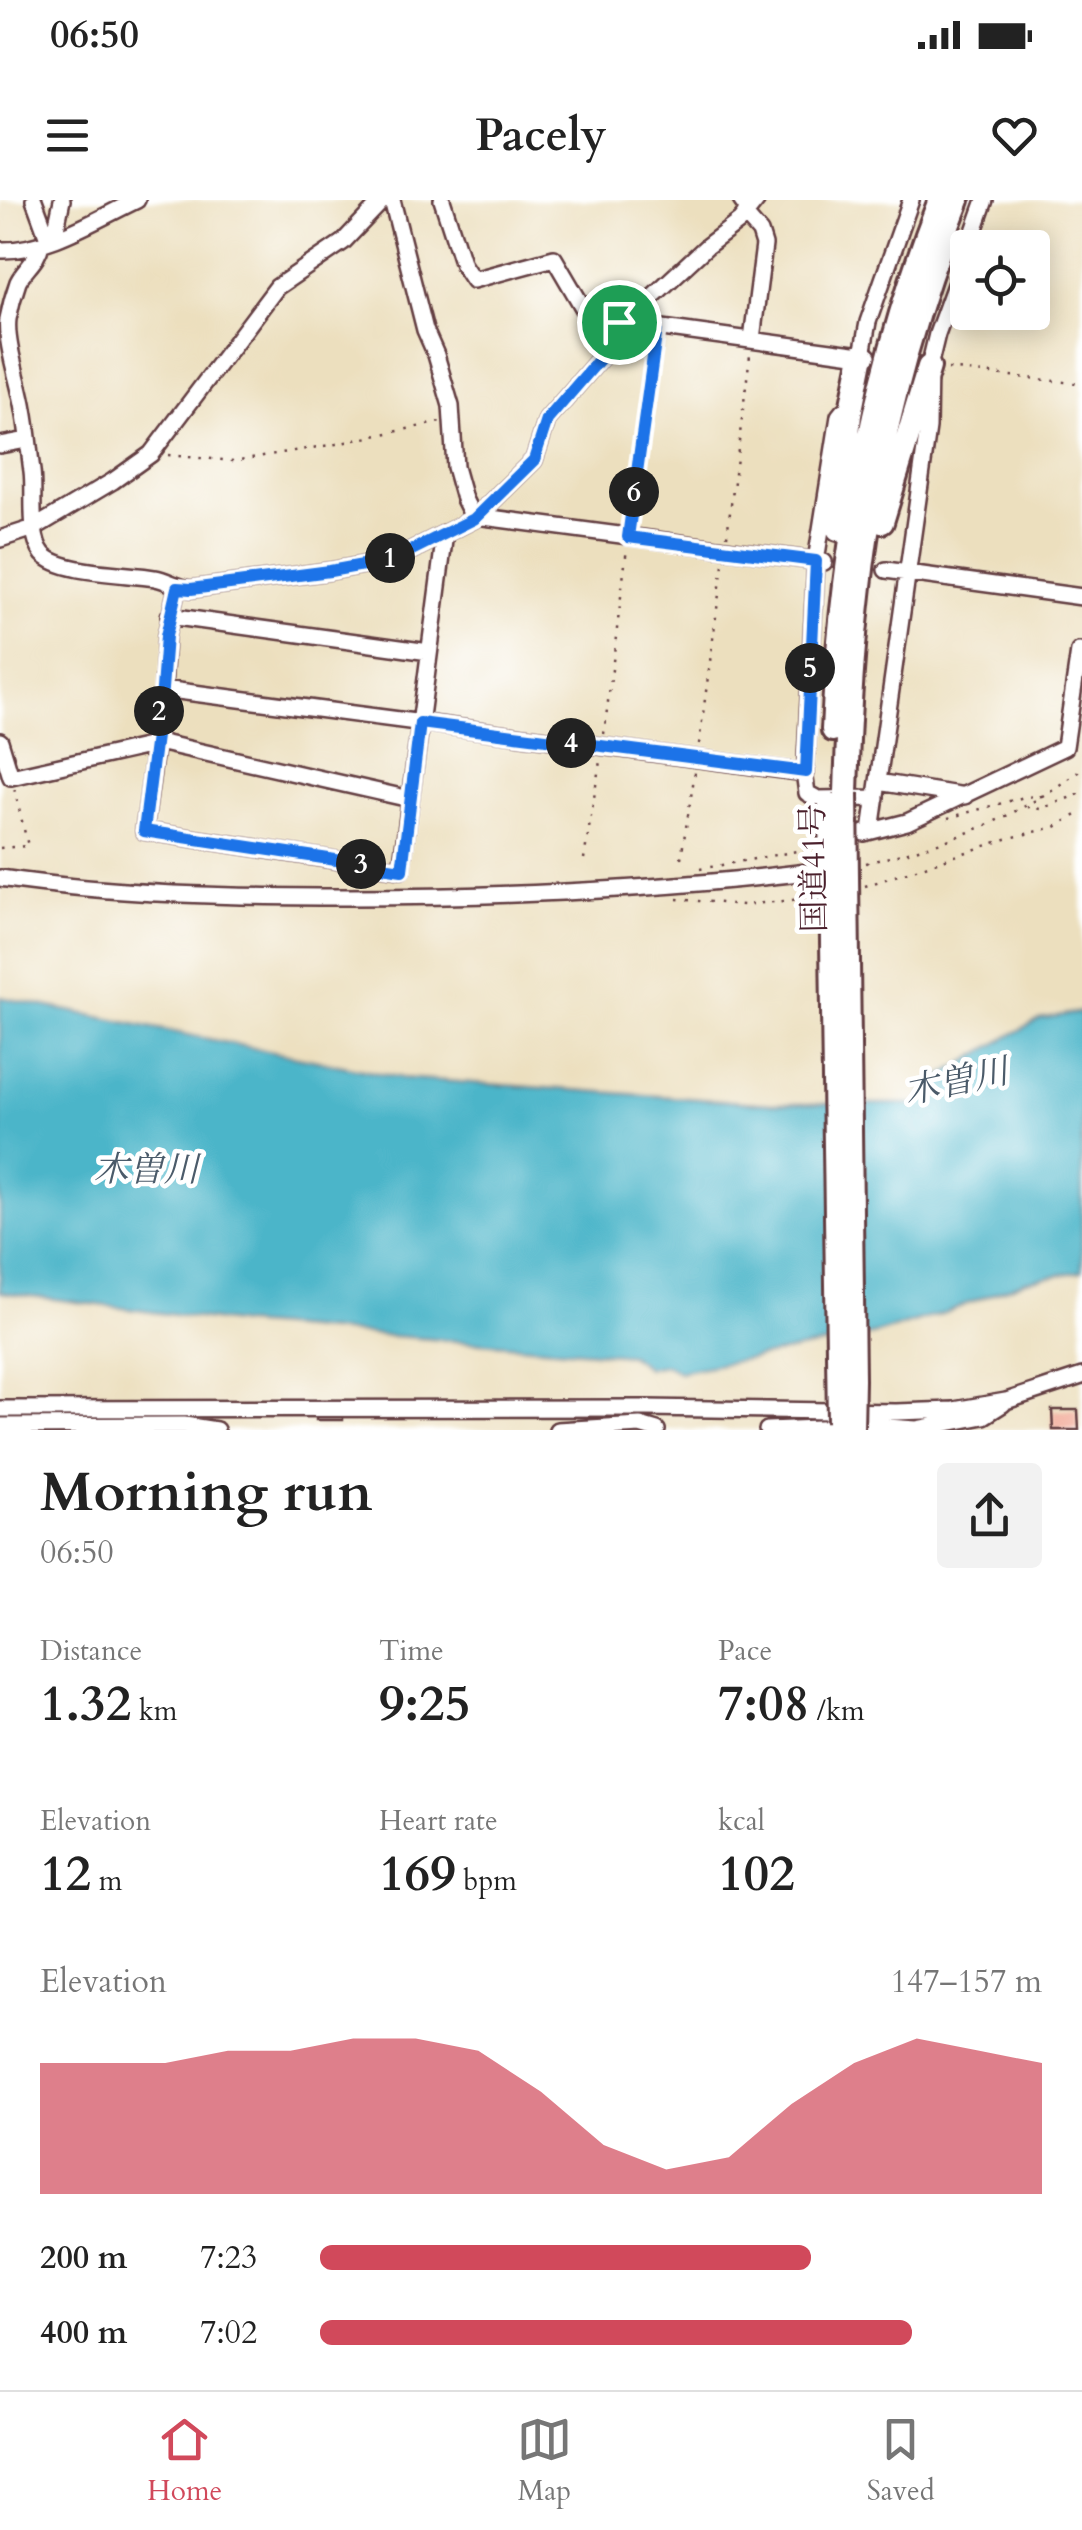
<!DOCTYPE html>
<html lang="en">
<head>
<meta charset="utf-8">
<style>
  body { margin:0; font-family:Cardo,"Noto Serif JP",serif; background:#f2f2f2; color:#222; height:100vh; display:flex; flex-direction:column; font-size:38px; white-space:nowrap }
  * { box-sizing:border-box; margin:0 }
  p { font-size:32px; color:#767676 }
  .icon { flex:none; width:55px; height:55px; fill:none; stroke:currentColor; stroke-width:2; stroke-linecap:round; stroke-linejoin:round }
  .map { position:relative; height:1230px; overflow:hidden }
  .side { display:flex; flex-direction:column; background:#fff; flex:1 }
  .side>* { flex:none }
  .fabs { position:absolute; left:950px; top:30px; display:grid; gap:20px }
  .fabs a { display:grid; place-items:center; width:100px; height:100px; border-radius:10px; background:#fff; box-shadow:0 5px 25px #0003; font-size:50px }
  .pin { position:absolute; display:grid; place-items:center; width:85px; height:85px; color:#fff; margin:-42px; border:5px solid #fff; border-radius:50%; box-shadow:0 2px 10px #0007 }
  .km { position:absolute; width:50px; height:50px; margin:-25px; border-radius:50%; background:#222; color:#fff; font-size:28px; line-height:50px; text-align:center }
  .round { display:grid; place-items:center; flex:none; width:105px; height:105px; border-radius:10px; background:#f2f2f2 }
  .headline { display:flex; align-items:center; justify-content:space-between; height:170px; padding:0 40px }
  h1 { font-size:55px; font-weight:800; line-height:75px }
  .stats { display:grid; grid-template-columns:repeat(3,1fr); gap:15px; height:170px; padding:10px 40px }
  .stats div { display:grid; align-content:center }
  .stats b { font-size:50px; font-weight:800 }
  .stats small { font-size:28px; font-weight:400 }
  .stats p { font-size:28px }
  .chart { height:280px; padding:20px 40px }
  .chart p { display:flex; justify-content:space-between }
  .chart svg { width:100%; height:180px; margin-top:10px; fill:#d1495b; opacity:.7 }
  ul { padding:0 40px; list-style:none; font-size:32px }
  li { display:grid; grid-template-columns:160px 120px 1fr; align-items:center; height:75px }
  li i { height:25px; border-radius:12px; background:#d1495b }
  .status { display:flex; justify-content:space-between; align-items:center; height:70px; padding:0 50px; background:#fff; direction:ltr }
  .status svg { height:28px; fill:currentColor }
  header { display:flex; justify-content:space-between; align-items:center; height:130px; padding:0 40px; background:#fff; font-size:45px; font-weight:800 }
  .dock { display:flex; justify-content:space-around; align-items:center; height:140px; border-top:2px solid #e0e0e0; background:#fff; font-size:28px; color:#767676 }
  .dock a { display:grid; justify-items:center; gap:5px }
  .dock .selected { color:#d1495b }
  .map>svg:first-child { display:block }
</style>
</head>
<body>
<div class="status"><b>06:50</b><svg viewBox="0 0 49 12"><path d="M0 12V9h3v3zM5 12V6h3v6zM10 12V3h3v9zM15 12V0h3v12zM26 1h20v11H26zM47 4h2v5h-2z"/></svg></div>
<header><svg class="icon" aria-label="menu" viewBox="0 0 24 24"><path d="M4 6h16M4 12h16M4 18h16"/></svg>Pacely<svg class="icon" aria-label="heart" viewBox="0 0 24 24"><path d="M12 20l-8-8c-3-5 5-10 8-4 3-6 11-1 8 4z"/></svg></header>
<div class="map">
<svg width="1082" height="1230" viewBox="0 0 1082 1230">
  <rect width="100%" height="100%" fill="#fff"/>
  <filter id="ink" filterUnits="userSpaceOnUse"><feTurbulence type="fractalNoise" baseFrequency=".01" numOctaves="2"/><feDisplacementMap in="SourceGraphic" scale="20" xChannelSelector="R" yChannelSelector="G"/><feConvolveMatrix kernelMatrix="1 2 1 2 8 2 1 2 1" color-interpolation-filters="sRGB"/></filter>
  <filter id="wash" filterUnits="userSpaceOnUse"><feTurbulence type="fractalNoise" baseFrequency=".0048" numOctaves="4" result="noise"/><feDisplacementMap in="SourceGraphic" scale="40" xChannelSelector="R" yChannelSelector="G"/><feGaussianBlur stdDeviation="2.25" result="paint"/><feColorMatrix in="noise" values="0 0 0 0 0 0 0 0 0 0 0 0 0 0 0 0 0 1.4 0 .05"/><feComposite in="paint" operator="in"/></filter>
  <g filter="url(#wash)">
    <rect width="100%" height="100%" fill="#ecdfbe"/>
    <!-- water -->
    <path fill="#4cb5c9" stroke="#4b6a7a" stroke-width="2.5" d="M0 797 402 878 771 904H919L927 884 1039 819 1082 812V1071L1025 1081 944 1113 877 1134 679 1172 666 1165 647 1168 630 1155 243 1124 0 1092Z"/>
    <g id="blocks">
      <!-- building -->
      <path fill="#f2a996" d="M1052 1210H1078L1079 1230H1053Z
        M316 1212 343 1213V1220H316Z"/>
    </g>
  </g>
  <g filter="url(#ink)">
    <use href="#blocks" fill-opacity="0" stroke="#623c41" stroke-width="2.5"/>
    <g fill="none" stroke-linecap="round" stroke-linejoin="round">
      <!-- minor casing -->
      <g stroke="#623c41" stroke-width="20">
        <path id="minor" d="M34 0 49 41
          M392 0 425 130 436 155 451 206 455 267 464 299 474 319
          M442 0 463 65 473 80 554 58 585 111 604 120 868 156
          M741 0 746 7V16L760 32 764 45 752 139
          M54 38 62 0
          M41 44C38 61 25 68 18 82 14 93 10 108 8 119 5 143 20 184 24 210 28 230 29 251 32 271 35 293 28 336 43 354 61 374 128 373 155 378 168 380 177 388 191 389L330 371 380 362 412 350 474 319 534 260 547 220 604 154 617 130 619 122
          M968 48 985 0
          M0 50C45 52 97 19 137 0
          M624 123 707 46 740 21 757 0
          M862 155 868 122 911 0
          M843 211 839 216 816 361 805 579 807 593 818 599 876 598
          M0 245 27 240
          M476 316 824 362
          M0 339 34 328 113 281 151 254 277 87 343 42 383 0
          M886 370 1082 397
          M177 388 166 436 163 489 144 631 401 670 445 333
          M169 416 429 452
          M163 489 806 573
          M0 541 11 577 162 543 410 599
          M878 582 965 596
          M871 631 928 228 929 167 937 134 968 49
          M864 633 907 622 1065 547 1079 451
          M0 678C117 695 230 697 348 697 505 697 660 690 816 671
          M0 1209 646 1208 896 1212 954 1210 1006 1201 1082 1176
          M0 1226 184 1225 216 1230
          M557 1230 640 1225 657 1230
          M767 1230 872 1226 916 1229 984 1216 1003 1204"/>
      </g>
      <!-- highway casing -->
      <g stroke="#623c41" stroke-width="28">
        <path id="highway" d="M882 322 929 167
          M838 329 850 215 862 155
          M833 530C841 349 874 169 940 0
          M846 593C848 524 852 455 860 386 874 258 910 120 958 0"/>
      </g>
      <!-- path -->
      <path stroke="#623c41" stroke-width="2.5" stroke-dasharray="2.5 8" stroke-linecap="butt" d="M948 169 1082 184
        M168 255 233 261 336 244 441 222
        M630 325 655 140
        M727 336 750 155
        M604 534 627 348
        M699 544 723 364
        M1027 607 1040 609 1082 593
        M948 618 1024 597 1042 596
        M0 648 28 646 14 588
        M681 658 695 572
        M584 659 600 561
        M866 663C951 642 1011 622 1082 569
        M700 669 813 648
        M865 686 1006 639 1055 627 1082 612
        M677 699 743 705 813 698"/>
      <!-- minor -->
      <use href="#minor" stroke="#fff" stroke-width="15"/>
      <!-- highway -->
      <use href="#highway" stroke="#fff" stroke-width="22"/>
      <!-- highway-bridge casing -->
      <g stroke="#623c41" stroke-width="28" stroke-linecap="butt">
        <path id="highway-bridge" d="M846 593 853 1180 852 1230
          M830 604 839 1222"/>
      </g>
      <!-- highway-bridge -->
      <use href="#highway-bridge" stroke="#fff" stroke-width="22"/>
    </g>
  </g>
  <g fill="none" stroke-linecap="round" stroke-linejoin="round" filter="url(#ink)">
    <!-- route casing -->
    <g stroke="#fff" stroke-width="20">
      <path id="route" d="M619 122 657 128 628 337 816 361 806 572 420 523 402 670 144 631 162 489 166 436 177 388 191 389 330 371 380 362 412 350 474 319 534 260 547 220 604 154 617 130Z"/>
    </g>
    <!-- route -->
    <use href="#route" stroke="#1a73e8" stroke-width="12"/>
  </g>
  <g text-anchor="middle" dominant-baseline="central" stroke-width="9" stroke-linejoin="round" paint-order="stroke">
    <!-- street labels -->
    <g font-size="32" fill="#4a1f2b" stroke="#fff">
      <text transform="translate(814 668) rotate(-91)">国道41号</text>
    </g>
    <!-- water labels -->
    <g font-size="35" font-style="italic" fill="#4b5b6a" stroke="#fff">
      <text transform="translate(956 882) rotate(-12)">木曽川</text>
      <text x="146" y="970">木曽川</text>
    </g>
  </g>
</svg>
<div class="fabs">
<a><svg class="icon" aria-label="locate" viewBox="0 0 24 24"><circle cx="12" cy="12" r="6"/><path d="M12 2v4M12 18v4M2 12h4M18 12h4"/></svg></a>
</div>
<div class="pin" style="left:619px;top:122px;background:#1e9e55"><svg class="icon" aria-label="arrive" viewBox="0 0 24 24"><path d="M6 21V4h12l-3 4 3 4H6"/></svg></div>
<b class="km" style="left:390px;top:358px">1</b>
<b class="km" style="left:159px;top:511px">2</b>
<b class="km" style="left:361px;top:664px">3</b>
<b class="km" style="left:571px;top:543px">4</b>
<b class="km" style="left:810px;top:468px">5</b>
<b class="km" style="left:634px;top:292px">6</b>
</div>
<section class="side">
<div class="headline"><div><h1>Morning run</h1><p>06:50</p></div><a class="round"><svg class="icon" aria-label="share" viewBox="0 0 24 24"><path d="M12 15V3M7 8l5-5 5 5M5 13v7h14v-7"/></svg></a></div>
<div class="stats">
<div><p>Distance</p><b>1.32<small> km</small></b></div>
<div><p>Time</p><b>9:25</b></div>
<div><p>Pace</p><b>7:08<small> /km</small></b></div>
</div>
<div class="stats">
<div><p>Elevation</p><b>12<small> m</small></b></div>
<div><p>Heart rate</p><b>169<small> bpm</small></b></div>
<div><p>kcal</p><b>102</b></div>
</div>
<div class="chart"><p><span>Elevation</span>147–157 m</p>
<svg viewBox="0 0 160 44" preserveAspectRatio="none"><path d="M0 44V12L10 12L20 12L30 9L40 9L50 6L60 6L70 9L80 19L90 32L100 38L110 35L120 22L130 12L140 6L150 9L160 12V44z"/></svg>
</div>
<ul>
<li><b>200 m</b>7:23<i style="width:68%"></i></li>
<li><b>400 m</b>7:02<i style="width:82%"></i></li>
</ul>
</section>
<nav class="dock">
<a class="selected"><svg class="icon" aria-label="home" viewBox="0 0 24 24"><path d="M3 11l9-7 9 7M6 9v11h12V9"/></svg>Home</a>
<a><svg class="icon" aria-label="map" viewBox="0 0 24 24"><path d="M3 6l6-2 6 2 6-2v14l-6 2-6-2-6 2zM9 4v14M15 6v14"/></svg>Map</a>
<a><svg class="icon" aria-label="saved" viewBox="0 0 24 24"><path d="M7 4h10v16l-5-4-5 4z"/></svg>Saved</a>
</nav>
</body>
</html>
